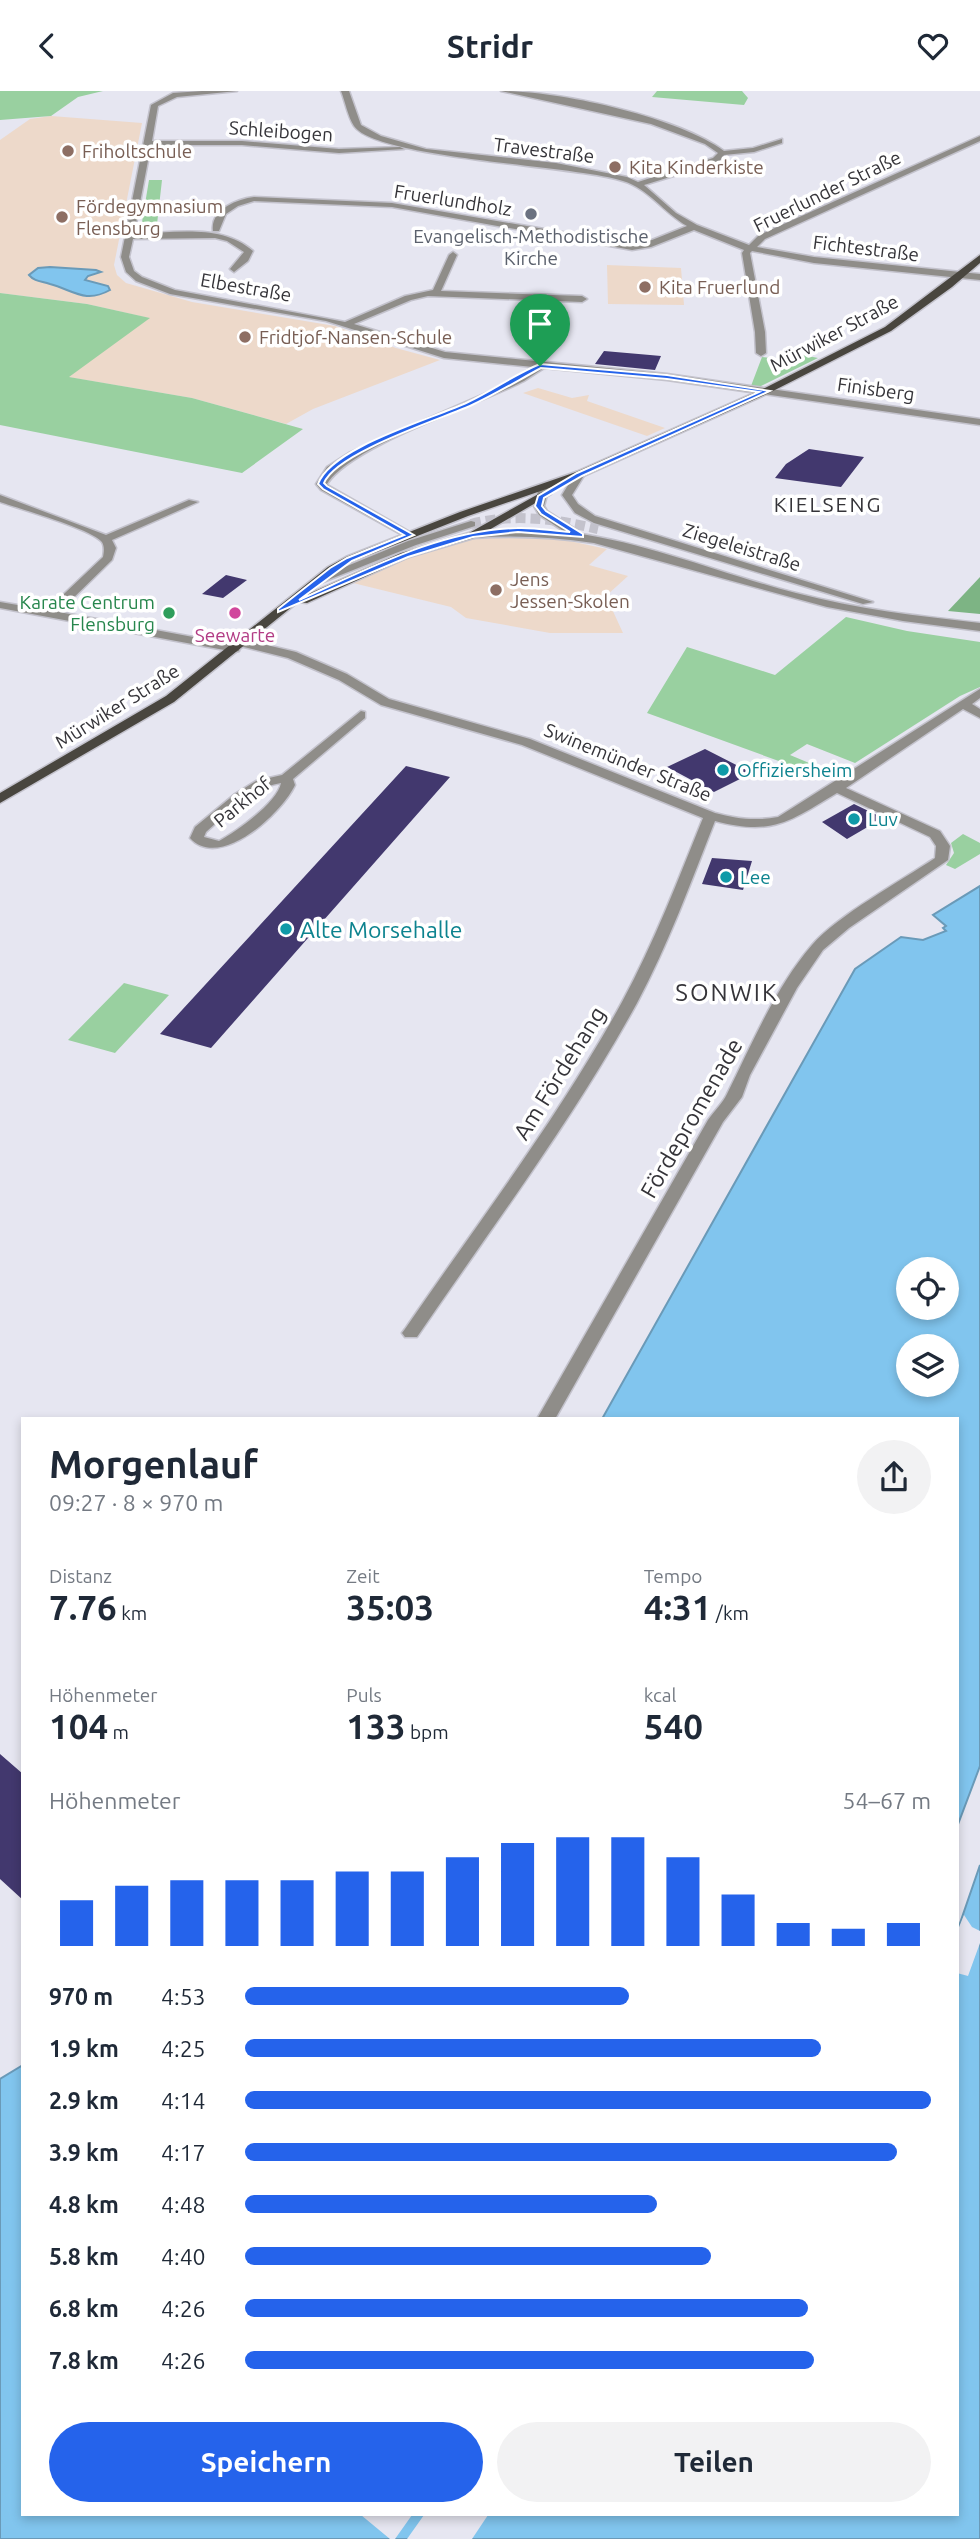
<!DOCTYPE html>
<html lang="de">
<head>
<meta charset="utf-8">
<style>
  body { margin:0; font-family:Ubuntu,sans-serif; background:#f2f2f3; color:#1f2937; height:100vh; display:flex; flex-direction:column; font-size:26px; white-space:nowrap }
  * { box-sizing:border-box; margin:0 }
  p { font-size:23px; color:#747a83 }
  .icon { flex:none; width:38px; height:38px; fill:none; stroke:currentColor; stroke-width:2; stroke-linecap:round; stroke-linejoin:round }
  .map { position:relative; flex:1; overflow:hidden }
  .drawer { position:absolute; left:21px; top:1326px; width:938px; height:1099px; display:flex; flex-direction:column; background:#fff; border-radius:0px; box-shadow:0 4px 10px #0003 }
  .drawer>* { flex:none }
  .fabs { position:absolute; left:896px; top:1166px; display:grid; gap:14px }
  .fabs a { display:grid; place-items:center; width:63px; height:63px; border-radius:50%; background:#fff; box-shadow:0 4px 10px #0003; font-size:35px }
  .pin { position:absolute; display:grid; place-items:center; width:60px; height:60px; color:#fff; margin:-72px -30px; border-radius:50% 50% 50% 0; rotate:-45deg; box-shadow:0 0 7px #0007 }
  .pin .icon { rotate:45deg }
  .round { display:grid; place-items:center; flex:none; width:74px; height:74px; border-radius:37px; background:#f2f2f3 }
  .headline { display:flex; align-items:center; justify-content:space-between; height:119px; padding:0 28px }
  h1 { font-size:38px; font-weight:600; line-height:52px }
  .figures { display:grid; grid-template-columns:repeat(3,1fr); gap:10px; height:119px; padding:7px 28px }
  .figures div { display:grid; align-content:center }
  .figures b { font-size:35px; font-weight:600 }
  .figures small { font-size:19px; font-weight:400 }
  .figures p { font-size:19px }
  .chart { height:196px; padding:14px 28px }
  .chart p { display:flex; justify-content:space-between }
  .chart svg { width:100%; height:126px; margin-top:7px; stroke:#2563eb; stroke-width:6 }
  .action { display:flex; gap:14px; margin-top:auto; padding:14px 28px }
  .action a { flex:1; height:80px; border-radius:42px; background:#2563eb; color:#fff; font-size:28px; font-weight:600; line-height:80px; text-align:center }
  .action a+a { background:#f2f2f3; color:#1f2937 }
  ul { padding:0 28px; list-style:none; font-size:23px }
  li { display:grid; grid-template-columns:112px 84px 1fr; align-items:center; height:52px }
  li i { height:18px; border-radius:9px; background:#2563eb }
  header { display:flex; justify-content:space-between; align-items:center; height:91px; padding:0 28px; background:#fff; font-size:32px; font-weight:600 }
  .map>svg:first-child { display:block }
</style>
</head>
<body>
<header><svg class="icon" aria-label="back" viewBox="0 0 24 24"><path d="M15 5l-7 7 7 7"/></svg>Stridr<svg class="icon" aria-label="heart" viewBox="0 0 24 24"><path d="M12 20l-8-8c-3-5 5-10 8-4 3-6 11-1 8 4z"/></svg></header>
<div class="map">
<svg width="980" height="2448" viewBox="0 0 980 2448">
  <rect width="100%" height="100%" fill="#e6e6f1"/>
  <!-- education -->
  <path fill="#edd9ca" d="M51 25 142 32 114 174 117 184 126 192 192 211 335 235 396 257 440 269 313 318 286 333 192 307 68 286 149 227 87 213 0 202V49L30 28Z
    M607 174 681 177 684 214 608 213Z
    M538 297 572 307 589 304 587 310 665 337 647 345 523 302Z
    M516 445 560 448 607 458 589 474 628 485 606 505 623 542H550L466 527 451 516 353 492 398 471 465 449Z"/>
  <!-- green -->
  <path fill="#99d0a0" d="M0 0H103L78 6 51 25 0 29Z
    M657 0H742L748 7 744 14 652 6Z
    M149 89H162L156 142 140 143Z
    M0 202 87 213 150 227 69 286 192 307 303 338 242 382 0 334Z
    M793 262 818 267 759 296 751 295 762 266 780 268Z
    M846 526 907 540 980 551V596L960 605 855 672 807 653 790 664 838 684 831 689 647 622 687 556 775 584Z
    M963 743 980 752V763L955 778 946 774 954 762 951 752Z
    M124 892 169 904 115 962 68 949Z"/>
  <!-- forest -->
  <path fill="#7db484" d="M980 486V523L948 520Z"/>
  <!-- water -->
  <path fill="#81c5ee" stroke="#6a9ab8" stroke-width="2" fill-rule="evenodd" d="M50 176 96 179 101 181 88 185 85 189 108 195 110 199C85 213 73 199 50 193 41 190 35 191 29 184L38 177Z
    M980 795V1675L957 1736V1328H602L855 878 901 846 923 849 946 840 943 837 946 835 933 824ZM908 1178H947V1216H908ZM908 1255H947V1293H908Z
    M980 1774V2448H0V1988L23 1974V2424H957V1841Z"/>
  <!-- pier -->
  <path fill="#e6e6f1" d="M964 1824 972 1836 980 1840V1852L968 1885 957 1882V1841Z
    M361 2424H412L395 2448H390Z
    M424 2424H488L472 2448H407Z"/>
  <!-- building -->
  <path fill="#42386e" d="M604 260 650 264 661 265 655 279 595 273Z
    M809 358 864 366 841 396 775 387 786 373Z
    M226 484 247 489 223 507 202 503Z
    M705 658 752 682 714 701 667 676Z
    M406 675 450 686 211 957 160 943Z
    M854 713 883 727 847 748 822 731Z
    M712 767 752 770 743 799 702 793Z
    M0 1663 23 1683V1809L0 1788Z"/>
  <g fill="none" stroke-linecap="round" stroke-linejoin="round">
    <!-- minor-tunnel -->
    <path stroke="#c3c2cc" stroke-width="10" stroke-dasharray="10 5" stroke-linecap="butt" d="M471 433C514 422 555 428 598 438"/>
    <!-- minor casing -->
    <g stroke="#c3c2cc" stroke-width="3">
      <path id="minor" d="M202 0H237L177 6 158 15 152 50H242L339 58 400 56 404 58 339 62 242 54H151L134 143C173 142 221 132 253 160L248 170 234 181 230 178 244 161 227 150 215 147 133 148 129 166 134 180 142 186 175 199 345 231 405 205 433 199 449 164 453 161 457 164 441 200 582 205 587 208 582 211 428 205 411 209 354 233 445 261 667 283 980 328V334L667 289 544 277 524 290C478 314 352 354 327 393L329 395 415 444 406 446 321 399 316 393 327 376 349 362 489 301 533 276 444 267 326 230 170 203 136 190 126 181 121 166 151 14 173 2Z
        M341 0H349L361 34 381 45 426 58 556 72 627 86 638 91 713 67 718 62 705 53 651 33 501 0C559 0 678 26 724 60L753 57 782 48V52L754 61 724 64 719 71 644 94 676 122 697 134 749 154 759 144 980 45V50L765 148 757 156 814 166 980 183V189L814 172 752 160 750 162 765 241 766 262 761 265 756 262 755 241 742 162 744 159 694 139 651 156 632 159 392 116 254 110 238 115 226 123 219 140H213C210 119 237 108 254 106L392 112 632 153 652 149 687 135C664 122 648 97 623 90 573 74 377 68 354 35 348 26 345 10 341 0Z
        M580 380 585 383 572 404 578 413 595 425 873 511 863 513 594 432 575 422 562 404 576 381Z
        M564 386 569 389 547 404 544 415 547 420 575 438V442C651 453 722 483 796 502 857 518 918 525 980 532V540L903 530 827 516 594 452C553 446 514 444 473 447L468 444 473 441 514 438 565 441 539 424 534 415 538 400Z
        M0 404 106 444 189 409 198 411 112 449 116 457 112 469 59 521 236 554 237 549 241 548 296 561 347 583 389 608 530 648 715 722C737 728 755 730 778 726L980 598V607L972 613 980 618V627L963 618 846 697 940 740 950 755 948 769 849 837 823 859 797 897 750 984 742 1006 723 1031 555 1328H537L708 1029C714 1020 723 1012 727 1003 752 953 775 897 812 854 838 824 901 790 935 767L936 755 930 746 837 702C789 731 772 745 715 730 691 791 668 854 637 912 573 1029 492 1136 417 1246H405L402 1242 405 1238C479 1130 559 1026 622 911 654 852 678 789 703 727L522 654 381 614 339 589 288 567 240 555 239 560 235 561 0 517V511L47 519 103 466C104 461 105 454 101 450 88 437 20 418 0 411Z
        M471 430 475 431V435L416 454 323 491 313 489 408 450Z
        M361 620 365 621V627L293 688 295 694C282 722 220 780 190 747L195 736 235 703 256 690 282 684ZM281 692C278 711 236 741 219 750L204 746 206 741C228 722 251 696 281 692Z"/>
    </g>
    <!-- major casing -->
    <g stroke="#c3c2cc" stroke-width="3">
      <path id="major" d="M980 164V172L952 196 891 240 769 302 584 385 468 425 354 470 336 480 306 504 401 462 469 442 542 401 551 403 477 446 409 466 307 512 298 511 174 611 0 712V702L166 605 328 476 346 466 460 421 576 381 763 298 885 236Z"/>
    </g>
    <!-- minor -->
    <use href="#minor" fill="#8f8d89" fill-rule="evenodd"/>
    <!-- major -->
    <use href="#major" fill="#49463f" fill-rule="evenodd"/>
  </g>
  <!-- route -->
  <path fill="#2563eb" stroke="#fff" stroke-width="2" fill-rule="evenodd" d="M540 273 667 284 770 300 582 385 544 407 542 415 546 420 583 443V446L518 441 473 446 408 466 278 521V518L330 477 347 467 404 444 323 398 318 393C331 356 432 328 468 311 492 300 515 283 540 273ZM541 277 667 288 759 301 577 382 538 405 535 415 541 423 570 441C553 440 534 436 517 437 440 439 368 478 299 509L352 470 414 444 327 395 324 392C336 362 438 329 470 315 494 304 517 290 541 277Z"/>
  <!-- markers -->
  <g fill="#8d6e63" stroke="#fff" stroke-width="2.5">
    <circle cx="68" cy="60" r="7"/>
    <circle cx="615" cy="76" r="7"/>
    <circle cx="62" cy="126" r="7"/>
    <circle cx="645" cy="196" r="7"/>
    <circle cx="245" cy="246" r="7"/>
    <circle cx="496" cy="499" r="7"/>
  </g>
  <circle fill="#6b7280" stroke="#fff" stroke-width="2.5" cx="531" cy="123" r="7"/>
  <circle fill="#2e9e5b" stroke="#fff" stroke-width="2.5" cx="169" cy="522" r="7"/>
  <circle fill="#d1479c" stroke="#fff" stroke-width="2.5" cx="235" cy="522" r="7"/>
  <g fill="#0f9aa8" stroke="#fff" stroke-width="2.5">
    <circle cx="723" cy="679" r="7"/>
    <circle cx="854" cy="728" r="7"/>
    <circle cx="726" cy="786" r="7"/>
    <circle cx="286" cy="838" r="7"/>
  </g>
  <g text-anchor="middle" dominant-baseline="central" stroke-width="7" stroke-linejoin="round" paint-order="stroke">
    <!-- far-street labels -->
    <g font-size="19" fill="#353439" stroke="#fff">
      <text transform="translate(281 40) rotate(4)">Schleibogen</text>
      <text transform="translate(544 59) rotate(7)">Travestraße</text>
      <text transform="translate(827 100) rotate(-26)">Fruerlunder Straße</text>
      <text transform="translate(453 109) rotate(9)">Fruerlundholz</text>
      <text transform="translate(866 157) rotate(7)">Fichtestraße</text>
      <text transform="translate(246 196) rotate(10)">Elbestraße</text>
      <text transform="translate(834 242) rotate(-28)">Mürwiker Straße</text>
      <text transform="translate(876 298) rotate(8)">Finisberg</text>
      <text transform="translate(742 456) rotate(17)">Ziegeleistraße</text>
      <text transform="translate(117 615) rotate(-32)">Mürwiker Straße</text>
      <text transform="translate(628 671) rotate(22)">Swinemünder Straße</text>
      <text transform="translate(242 711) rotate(-39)">Parkhof</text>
    </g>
    <!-- far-education labels -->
    <g font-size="19" fill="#785e54" stroke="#fff" text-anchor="start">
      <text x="82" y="60">Friholtschule</text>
      <text x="629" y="76">Kita Kinderkiste</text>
      <text x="76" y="115">Fördegymnasium<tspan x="76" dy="22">Flensburg</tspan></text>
      <text x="659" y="196">Kita Fruerlund</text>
      <text x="259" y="246">Fridtjof-Nansen-Schule</text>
      <text x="510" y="488">Jens<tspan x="510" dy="22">Jessen-Skolen</tspan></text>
    </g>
    <!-- far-worship labels -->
    <g font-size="19" fill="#5b616d" stroke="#fff">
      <text x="531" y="145">Evangelisch-Methodistische<tspan x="531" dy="22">Kirche</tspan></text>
    </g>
    <!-- far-leisure labels -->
    <g font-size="19" fill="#27864d" stroke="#fff" text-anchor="end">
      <text x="155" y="511">Karate Centrum<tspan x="155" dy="22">Flensburg</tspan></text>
    </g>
    <!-- far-hotel labels -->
    <g font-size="19" fill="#b23c85" stroke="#fff">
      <text x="235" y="544">Seewarte</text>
    </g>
    <!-- far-culture labels -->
    <g font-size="19" fill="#0d838f" stroke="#fff" text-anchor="start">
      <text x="737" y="679">Offiziersheim</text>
      <text x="868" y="728">Luv</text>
      <text x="740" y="786">Lee</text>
    </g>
    <!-- far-neighbourhood labels -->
    <g font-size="21" letter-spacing="2" fill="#353439" stroke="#fff">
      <text x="828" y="413">KIELSENG</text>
    </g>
    <!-- culture labels -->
    <g font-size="23" fill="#0d838f" stroke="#fff" text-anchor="start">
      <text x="300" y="838">Alte Morsehalle</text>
    </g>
    <!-- street labels -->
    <g font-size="23" fill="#353439" stroke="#fff">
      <text transform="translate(559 982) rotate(-58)">Am Fördehang</text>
      <text transform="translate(691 1027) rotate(-60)">Fördepromenade</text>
    </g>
    <!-- neighbourhood labels -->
    <g font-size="24" letter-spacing="2" fill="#353439" stroke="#fff">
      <text x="727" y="901">SONWIK</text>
    </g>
  </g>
</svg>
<div class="fabs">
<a><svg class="icon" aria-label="locate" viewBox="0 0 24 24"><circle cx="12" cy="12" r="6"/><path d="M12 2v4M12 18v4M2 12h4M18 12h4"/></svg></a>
<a><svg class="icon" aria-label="layers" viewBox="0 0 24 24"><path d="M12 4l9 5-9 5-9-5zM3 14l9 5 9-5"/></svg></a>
</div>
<div class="pin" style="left:540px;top:275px;background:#1e9e55"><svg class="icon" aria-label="arrive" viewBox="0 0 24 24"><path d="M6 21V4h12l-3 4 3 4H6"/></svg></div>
<section class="drawer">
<div class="headline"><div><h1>Morgenlauf</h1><p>09:27 · 8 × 970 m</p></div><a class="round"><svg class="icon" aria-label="share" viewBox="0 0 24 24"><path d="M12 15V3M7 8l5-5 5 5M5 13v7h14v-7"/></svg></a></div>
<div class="figures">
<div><p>Distanz</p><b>7.76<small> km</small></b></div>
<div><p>Zeit</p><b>35:03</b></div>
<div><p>Tempo</p><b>4:31<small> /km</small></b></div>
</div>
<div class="figures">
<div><p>Höhenmeter</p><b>104<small> m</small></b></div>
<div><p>Puls</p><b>133<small> bpm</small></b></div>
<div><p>kcal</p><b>540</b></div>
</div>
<div class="chart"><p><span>Höhenmeter</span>54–67 m</p>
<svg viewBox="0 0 160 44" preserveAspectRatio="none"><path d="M5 44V28M15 44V23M25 44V21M35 44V21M45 44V21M55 44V18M65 44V18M75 44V13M85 44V8M95 44V6M105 44V6M115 44V13M125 44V26M135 44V36M145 44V38M155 44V36"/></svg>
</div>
<ul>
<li><b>970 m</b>4:53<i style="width:56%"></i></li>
<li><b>1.9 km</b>4:25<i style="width:84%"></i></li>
<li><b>2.9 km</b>4:14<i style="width:100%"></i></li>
<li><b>3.9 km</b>4:17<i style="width:95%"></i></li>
<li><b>4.8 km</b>4:48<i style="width:60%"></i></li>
<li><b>5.8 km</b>4:40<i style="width:68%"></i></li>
<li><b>6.8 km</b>4:26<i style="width:82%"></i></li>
<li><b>7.8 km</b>4:26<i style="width:83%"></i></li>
</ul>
<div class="action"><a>Speichern</a><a>Teilen</a></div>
</section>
</div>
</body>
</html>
